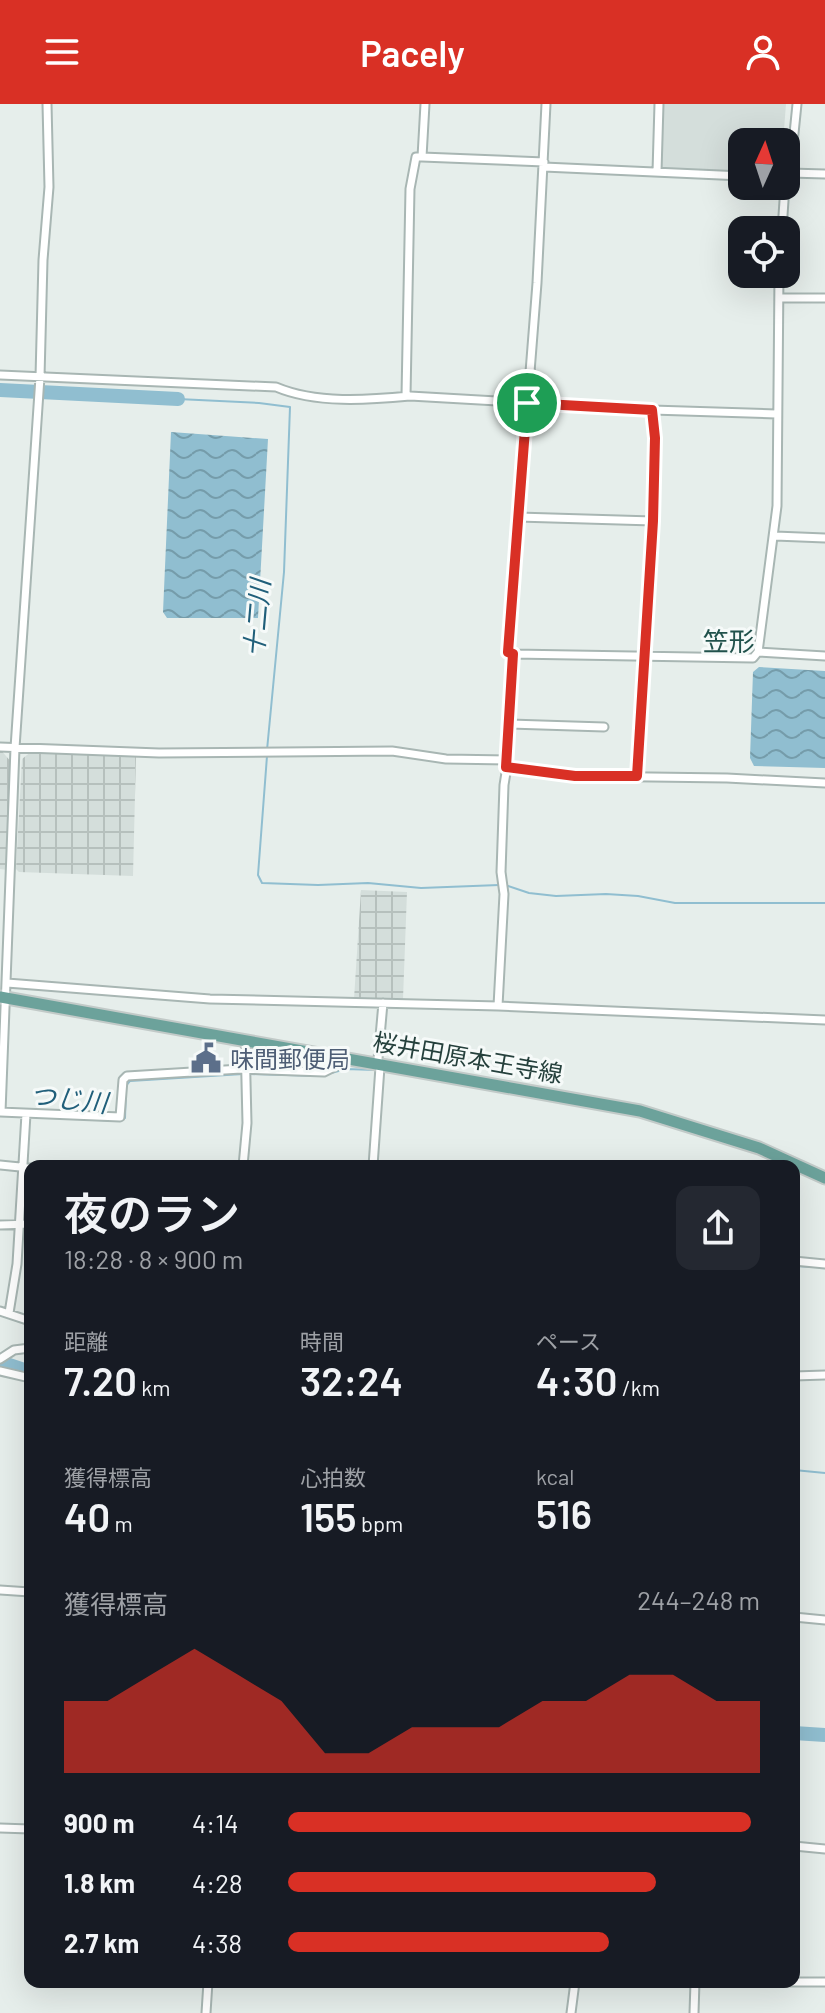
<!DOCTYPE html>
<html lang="ja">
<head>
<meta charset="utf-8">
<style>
  body { margin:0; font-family:Barlow,"Noto Sans JP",sans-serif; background:#242831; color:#f1f3f6; height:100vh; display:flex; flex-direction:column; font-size:30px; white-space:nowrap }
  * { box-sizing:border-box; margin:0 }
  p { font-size:26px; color:#9ea1a6 }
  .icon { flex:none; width:44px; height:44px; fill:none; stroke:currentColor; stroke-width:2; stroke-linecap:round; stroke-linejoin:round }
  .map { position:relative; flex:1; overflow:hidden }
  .side { position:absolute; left:24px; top:1056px; width:776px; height:828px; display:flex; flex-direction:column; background:#171b24; border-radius:16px; box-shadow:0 8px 32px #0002 }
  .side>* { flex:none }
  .needle { width:52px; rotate:3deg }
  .buttons { position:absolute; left:728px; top:24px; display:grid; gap:16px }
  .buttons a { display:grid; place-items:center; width:72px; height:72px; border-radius:16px; background:#171b24; box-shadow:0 8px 32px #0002; font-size:40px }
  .pin { position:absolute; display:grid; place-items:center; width:68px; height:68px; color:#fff; margin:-34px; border:4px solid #fff; border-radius:50%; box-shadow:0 2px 8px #0007 }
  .round { display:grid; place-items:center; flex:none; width:84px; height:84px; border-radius:16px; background:#242831 }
  .summary { display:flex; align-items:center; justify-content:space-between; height:136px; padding:0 40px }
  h1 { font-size:44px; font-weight:600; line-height:60px }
  .metrics { display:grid; grid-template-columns:repeat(3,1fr); gap:12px; height:136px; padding:8px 40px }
  .metrics div { display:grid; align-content:center }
  .metrics b { font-size:40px; font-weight:600 }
  .metrics small { font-size:22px; font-weight:400 }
  .metrics p { font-size:22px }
  .chart { height:224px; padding:16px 40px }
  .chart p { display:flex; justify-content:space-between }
  .chart svg { width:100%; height:144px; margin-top:8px; fill:#d93025; opacity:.7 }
  ul { padding:0 40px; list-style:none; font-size:26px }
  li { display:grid; grid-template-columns:128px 96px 1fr; align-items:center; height:60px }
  li i { height:20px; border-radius:10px; background:#d93025 }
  header { display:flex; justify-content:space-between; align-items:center; height:104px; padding:0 40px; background:#d93025; color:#fff; font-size:36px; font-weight:600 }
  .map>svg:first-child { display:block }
</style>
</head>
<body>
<header><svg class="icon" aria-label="menu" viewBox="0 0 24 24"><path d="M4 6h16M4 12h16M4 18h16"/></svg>Pacely<svg class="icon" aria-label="person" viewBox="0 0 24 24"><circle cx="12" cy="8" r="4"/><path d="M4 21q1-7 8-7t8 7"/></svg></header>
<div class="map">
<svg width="825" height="1909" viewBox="0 0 825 1909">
  <defs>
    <pattern id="industrial-grid" width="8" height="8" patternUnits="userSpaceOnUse" patternTransform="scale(2)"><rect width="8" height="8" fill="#d4dedb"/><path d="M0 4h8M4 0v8" fill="none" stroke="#b6c0bd"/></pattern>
    <pattern id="water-waves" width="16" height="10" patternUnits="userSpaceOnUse" patternTransform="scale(2)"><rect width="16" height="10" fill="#90bed0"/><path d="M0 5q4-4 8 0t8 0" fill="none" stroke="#759caa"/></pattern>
  </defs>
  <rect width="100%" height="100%" fill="#e6eeeb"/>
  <!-- built -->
  <path fill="#d4dedb" d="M662 0H786L783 38H742V68L659 64Z"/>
  <!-- industrial -->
  <path fill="url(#industrial-grid)" d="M0 645 12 659 8 766 0 765Z
    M32 647 136 651 133 772 19 768 16 765 22 655Z
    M361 786 407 788 403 895H354Z"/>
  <!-- water -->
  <path fill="url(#water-waves)" d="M171 328 268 335 258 514H167L163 508Z
    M759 563 825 567V664L754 662 750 654 753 568Z"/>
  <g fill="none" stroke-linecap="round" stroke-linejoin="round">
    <!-- stream -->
    <path stroke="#90bed0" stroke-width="2" d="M178 295 259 299 290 303 284 468 267 646
      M267 652 258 771 262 779 318 781 368 779 421 784 499 781
      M508 782 529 789 556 792 606 790 638 792 675 799H825
      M250 970 320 972 346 965 375 966
      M60 1014 118 1017 125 1014 126 982 130 977 243 970
      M794 1162 820 1163
      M794 1366 825 1369"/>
    <!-- river -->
    <path stroke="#90bed0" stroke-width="14" d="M0 286 178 295
      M0 1258 30 1268
      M794 1629 825 1631"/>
    <!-- minor casing -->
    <g stroke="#a8b6b3" stroke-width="11">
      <path id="minor" d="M422 53 544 58
        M544 63 742 72
        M657 68 659 0
        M790 69 825 70
        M786 73 790 69 797 0
        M782 126 785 82
        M780 194H825
        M0 271 276 283C316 300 368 296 410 292L652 306 776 310
        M406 292 410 85 416 53H422L425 0
        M652 306 655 334 653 417
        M518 413 653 417 637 672
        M775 432 825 434
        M758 548 777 402 779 170
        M513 550 753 554 758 548 825 552
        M510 620 604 623
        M0 643 159 649 392 647 446 655 508 656
        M506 663 575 672 727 674 825 679
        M7 879 210 895 498 902 825 916
        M498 902 504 790 501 768 504 681 508 656 513 550 508 548 537 179 546 0
        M0 1008 120 1013 123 976 127 972 241 965 324 968 350 955
        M1 1008 15 644 40 273 43 156 49 83 47 0
        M0 1061 30 1064
        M243 1062 247 1019 245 936
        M373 1062 380 963 378 955 383 899
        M0 1121 30 1120
        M794 1157 825 1160
        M0 1207 30 1217
        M9 1209 17 1160 26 1010
        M0 1255 14 1246 30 1244
        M0 1267 30 1274
        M794 1272 825 1271
        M0 1486 30 1488
        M794 1513 825 1516
        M0 1724 30 1725
        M794 1742 825 1745
        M784 1878H825
        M206 1909 208 1878
        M571 1909 575 1878
        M694 1909 695 1878"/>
    </g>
    <!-- primary casing -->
    <g stroke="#c2cac8" stroke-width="15">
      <path id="primary" d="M0 893 640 1007 759 1044 825 1074"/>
    </g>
    <!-- minor -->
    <use href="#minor" stroke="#fff" stroke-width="7"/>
    <!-- primary -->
    <use href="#primary" stroke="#6ca29b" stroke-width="11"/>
  </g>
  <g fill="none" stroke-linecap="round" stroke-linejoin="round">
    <!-- route casing -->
    <g stroke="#fff" stroke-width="16">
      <path id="route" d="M527 299 652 306 655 334 653 417 637 672H575L506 663 513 550 508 548Z"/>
    </g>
    <!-- route -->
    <use href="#route" stroke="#d93025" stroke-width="10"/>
  </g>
  <!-- icons -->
  <defs>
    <g id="civic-bare" transform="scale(2.4)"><path d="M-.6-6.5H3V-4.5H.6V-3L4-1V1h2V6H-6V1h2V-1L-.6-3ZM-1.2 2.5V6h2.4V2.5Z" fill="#5c6f8a" stroke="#f6faf9" stroke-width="2.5" paint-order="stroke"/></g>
  </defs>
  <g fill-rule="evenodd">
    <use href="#civic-bare" x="206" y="954"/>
  </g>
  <g text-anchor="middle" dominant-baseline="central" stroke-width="6" stroke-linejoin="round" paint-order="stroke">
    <!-- street labels -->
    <g font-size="24" fill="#25403c" stroke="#f6faf9">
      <text transform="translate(468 953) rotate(10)">桜井田原本王寺線</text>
    </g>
    <!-- service labels -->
    <g font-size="24" fill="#4e5e75" stroke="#f6faf9" text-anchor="start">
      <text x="230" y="954">味間郵便局</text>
    </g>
    <!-- water labels -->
    <g font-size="26" font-style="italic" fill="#205f7a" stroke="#f6faf9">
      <text transform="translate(256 514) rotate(-85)">十二川</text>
      <text transform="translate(69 994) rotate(6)">つじ川</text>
    </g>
    <!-- neighbourhood labels -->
    <g font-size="26" fill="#21524c" stroke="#f6faf9">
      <text x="729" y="536">笠形</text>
    </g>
  </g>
</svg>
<div class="buttons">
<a><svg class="needle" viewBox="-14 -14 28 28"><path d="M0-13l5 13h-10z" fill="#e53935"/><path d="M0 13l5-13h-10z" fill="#9ea1a6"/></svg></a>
<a><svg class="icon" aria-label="locate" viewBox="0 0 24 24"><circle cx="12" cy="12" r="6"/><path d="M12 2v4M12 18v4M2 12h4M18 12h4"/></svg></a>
</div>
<div class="pin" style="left:527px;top:299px;background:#1e9e55"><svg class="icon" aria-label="arrive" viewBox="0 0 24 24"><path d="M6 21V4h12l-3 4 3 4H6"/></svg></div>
<section class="side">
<div class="summary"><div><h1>夜のラン</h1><p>18:28 · 8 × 900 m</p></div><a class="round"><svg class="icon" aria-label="share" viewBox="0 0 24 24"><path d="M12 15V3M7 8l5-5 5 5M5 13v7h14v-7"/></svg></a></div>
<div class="metrics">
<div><p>距離</p><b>7.20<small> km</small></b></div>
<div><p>時間</p><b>32:24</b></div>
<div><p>ペース</p><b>4:30<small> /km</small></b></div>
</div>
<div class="metrics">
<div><p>獲得標高</p><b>40<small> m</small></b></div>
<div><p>心拍数</p><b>155<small> bpm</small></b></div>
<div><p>kcal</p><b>516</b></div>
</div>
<div class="chart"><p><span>獲得標高</span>244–248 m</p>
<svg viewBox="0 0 160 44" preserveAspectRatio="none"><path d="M0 44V22L10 22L20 14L30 6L40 14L50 22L60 38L70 38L80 30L90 30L100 30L110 22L120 22L130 14L140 14L150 22L160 22V44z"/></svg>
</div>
<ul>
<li><b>900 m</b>4:14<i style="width:98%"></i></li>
<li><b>1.8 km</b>4:28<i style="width:78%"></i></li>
<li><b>2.7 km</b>4:38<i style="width:68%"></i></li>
</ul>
</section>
</div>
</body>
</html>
